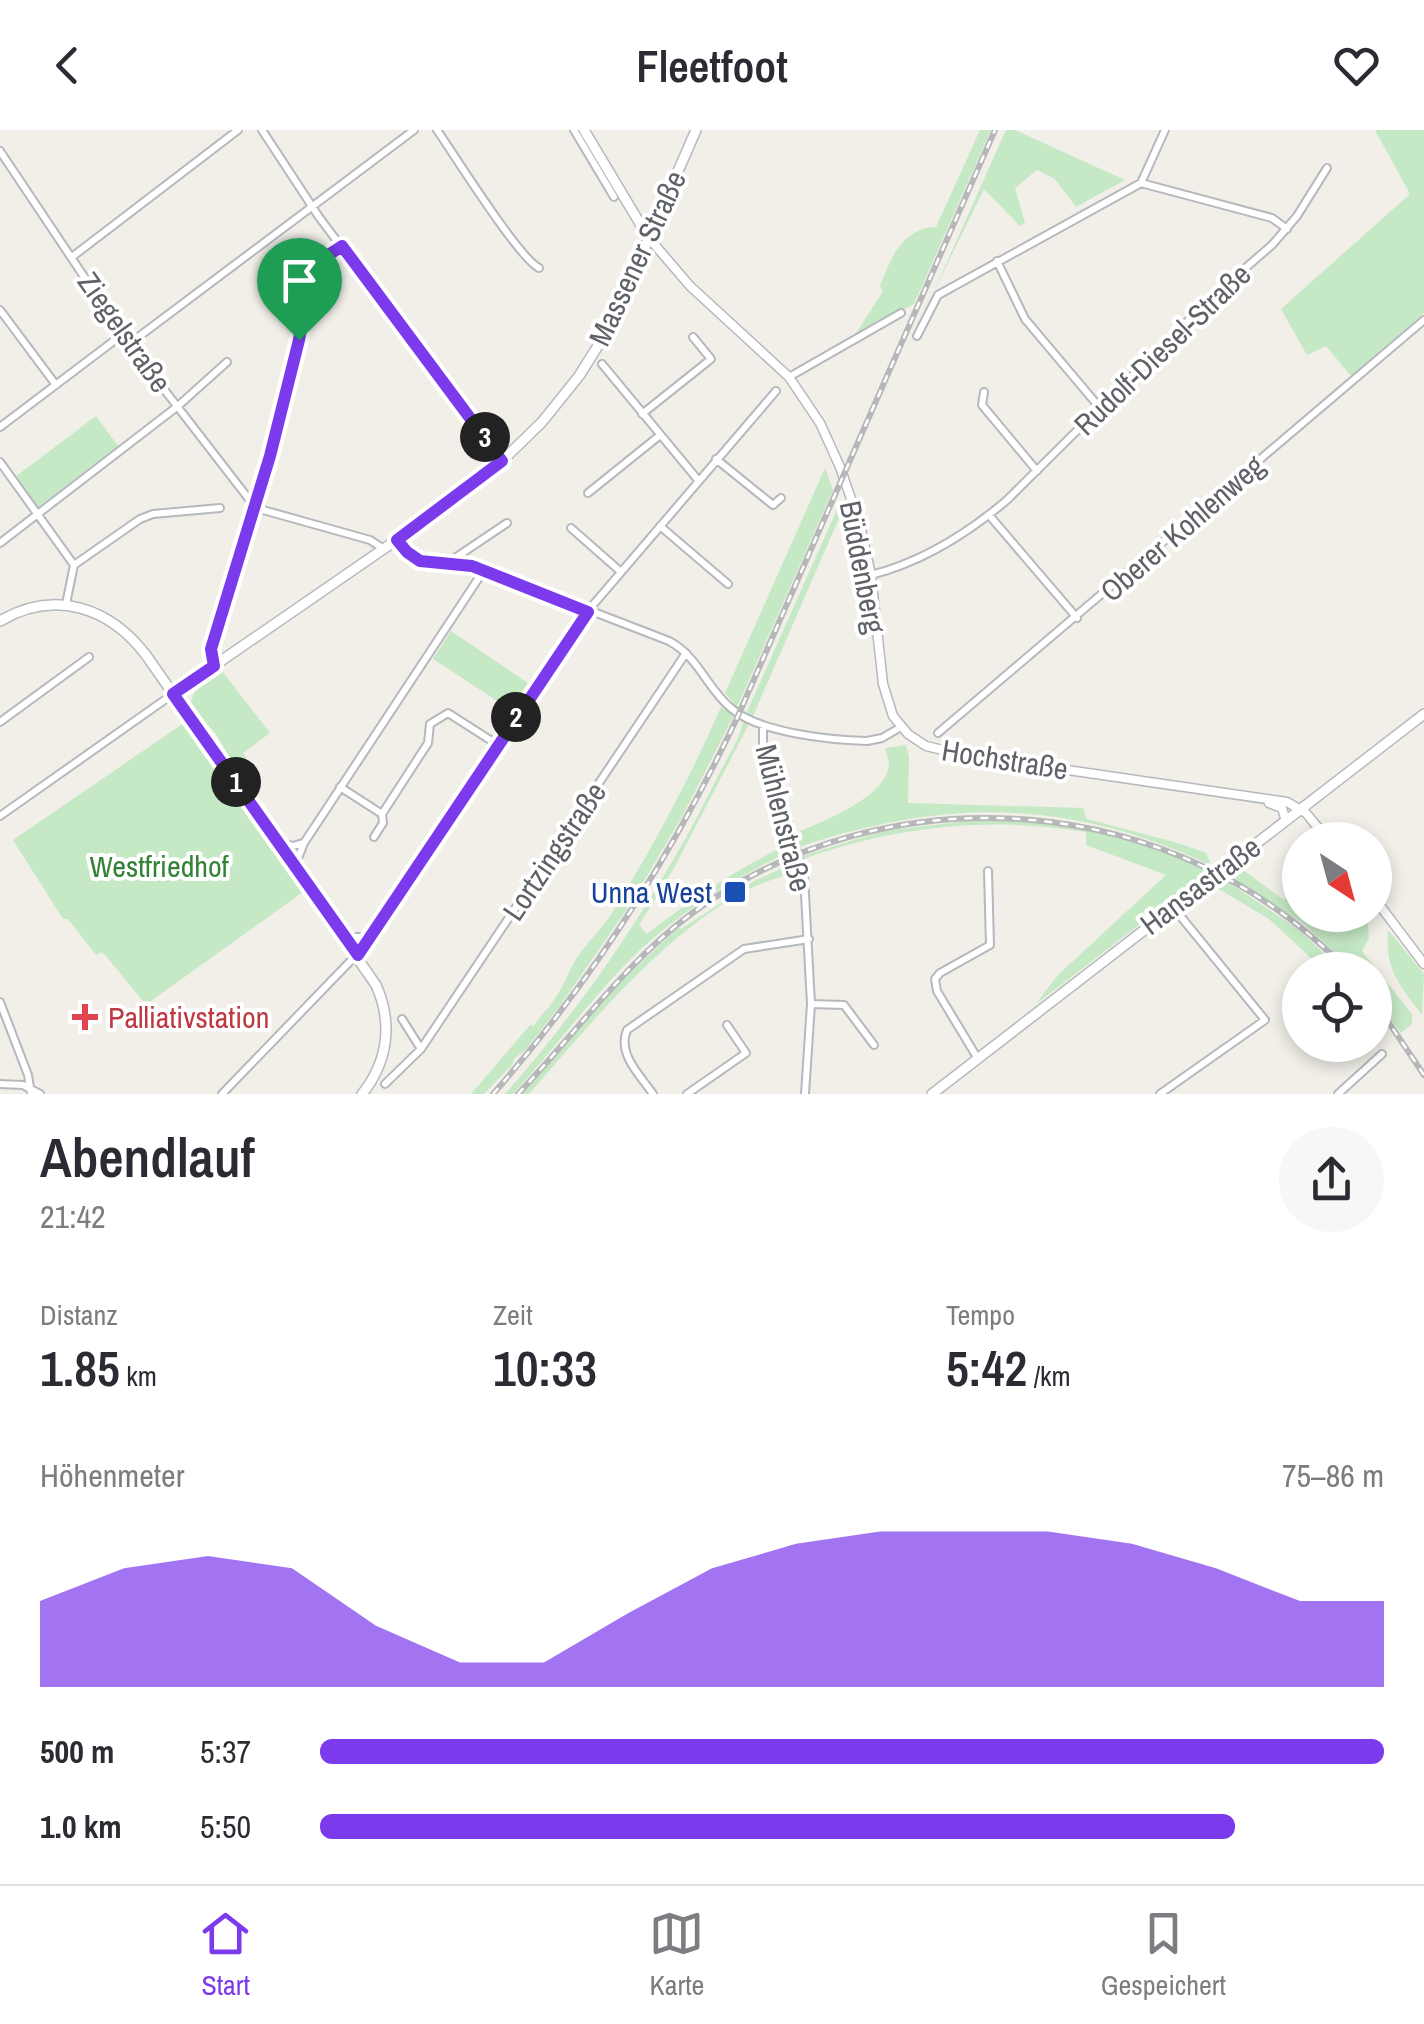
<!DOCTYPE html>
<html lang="de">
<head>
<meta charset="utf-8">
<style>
  body { margin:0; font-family:"Archivo Narrow",sans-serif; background:#f7f7f7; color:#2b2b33; height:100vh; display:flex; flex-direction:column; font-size:38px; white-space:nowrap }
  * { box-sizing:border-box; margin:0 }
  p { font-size:32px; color:#7c7c81 }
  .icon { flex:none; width:55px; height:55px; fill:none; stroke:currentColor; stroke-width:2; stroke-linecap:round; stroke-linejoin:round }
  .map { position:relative; height:964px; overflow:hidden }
  .sheet { display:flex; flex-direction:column; background:#fff; flex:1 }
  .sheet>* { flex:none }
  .needle { width:65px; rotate:144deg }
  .buttons { position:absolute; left:1282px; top:692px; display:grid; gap:20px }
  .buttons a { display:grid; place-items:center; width:110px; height:110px; border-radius:50%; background:#fff; box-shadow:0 5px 15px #0003; font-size:50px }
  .pin { position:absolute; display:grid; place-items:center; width:85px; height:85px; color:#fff; margin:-102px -42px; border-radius:50% 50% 50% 0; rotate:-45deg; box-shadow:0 0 10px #0007 }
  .pin .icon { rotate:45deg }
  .km { position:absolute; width:50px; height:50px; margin:-25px; border-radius:50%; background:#222; color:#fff; font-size:28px; line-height:50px; text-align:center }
  .round { display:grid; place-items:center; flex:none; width:105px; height:105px; border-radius:52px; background:#f7f7f7 }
  .summary { display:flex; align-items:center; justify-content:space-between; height:170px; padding:0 40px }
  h1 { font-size:55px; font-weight:600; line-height:75px }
  .figures { display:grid; grid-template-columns:repeat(3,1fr); gap:15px; height:170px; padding:10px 40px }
  .figures div { display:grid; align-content:center }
  .figures b { font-size:50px; font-weight:600 }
  .figures small { font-size:28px; font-weight:400 }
  .figures p { font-size:28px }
  .chart { height:280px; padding:20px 40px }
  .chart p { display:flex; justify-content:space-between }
  .chart svg { width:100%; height:180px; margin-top:10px; fill:#7c3aed; opacity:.7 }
  ul { padding:0 40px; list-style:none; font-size:32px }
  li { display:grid; grid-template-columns:160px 120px 1fr; align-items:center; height:75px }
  li i { height:25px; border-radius:12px; background:#7c3aed }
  header { display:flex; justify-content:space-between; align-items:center; height:130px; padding:0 40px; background:#fff; font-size:45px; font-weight:600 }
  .menu { display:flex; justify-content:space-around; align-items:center; height:140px; border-top:2px solid #e1e1e2; background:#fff; font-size:28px; color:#7c7c81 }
  .menu a { display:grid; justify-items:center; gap:5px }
  .menu .current { color:#7c3aed }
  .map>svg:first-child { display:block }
</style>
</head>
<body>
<header><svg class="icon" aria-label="back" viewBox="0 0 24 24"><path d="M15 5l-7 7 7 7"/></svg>Fleetfoot<svg class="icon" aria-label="heart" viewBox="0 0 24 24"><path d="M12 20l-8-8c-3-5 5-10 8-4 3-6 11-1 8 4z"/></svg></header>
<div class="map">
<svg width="1424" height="964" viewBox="0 0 1424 964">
  <rect width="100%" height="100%" fill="#f1efe8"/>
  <!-- green -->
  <path fill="#c5e8c5" d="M980 0H991L914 174 855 205 883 161 880 156C890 129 903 98 936 97Z
    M1006 0H1015L1125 50 1076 77 1055 49 1037 40 1015 58 1025 93 1020 96 984 59 934 161Z
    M1375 0H1424V183L1351 246 1326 216 1307 225 1281 179 1410 64Z
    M96 286 118 316 37 378 15 347Z
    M825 338 833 360 737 577 725 563Z
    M839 375 843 379 753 586 747 582Z
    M451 501 528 553 511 580 433 529Z
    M222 541 270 603 243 623 251 636 239 644 216 604 190 574 195 561Z
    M721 577 734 586 732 589 683 685 627 779 559 877 526 919 514 929 513 934 484 964H471L530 895 533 896C551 874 559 867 570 840 579 820 600 802 612 783 653 717 690 648 721 577Z
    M743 590 749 594 674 738 639 795 647 804C693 768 738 738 791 713L794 719C738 747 686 777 640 820 594 864 556 917 513 964H505C589 869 662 760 718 646 726 629 741 609 743 590Z
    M184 593 303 762 151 871H143L106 826 101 822 96 825 68 789H63L13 710Z
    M906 615 909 627 908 673 1083 678 1087 689 1178 713 1206 723 1212 736C1070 668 946 668 799 717V702C825 690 887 667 889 634 889 628 886 623 885 618Z
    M984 689C1060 691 1141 705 1208 742L1036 874 1057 846 1166 745 1086 715V702C990 686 896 696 803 729L802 726 883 701Z
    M799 731 801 743C703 754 592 892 529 964H522L617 855 678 798 681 799 756 750Z
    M1239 737 1284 770 1290 767 1300 773V785H1312L1320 793 1331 785H1367L1369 808 1362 821 1412 884V894L1401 903 1375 867V840H1352L1303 793 1228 745Z
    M1225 750 1299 800 1341 840H1324L1269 789 1214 756Z
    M1388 800 1424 844 1422 885C1399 854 1385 841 1388 800Z"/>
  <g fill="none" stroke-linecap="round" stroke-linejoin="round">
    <!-- minor casing -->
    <g stroke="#b5b8bc" stroke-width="10">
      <path id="minor" d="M262 0 319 87 502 331
        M437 0C455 26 518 127 539 138
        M574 0 614 67
        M0 21 129 214 255 377
        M1141 53 1165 0
        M72 127 238 0
        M997 131 1025 189 1100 278
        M0 180 56 255
        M917 206 938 165 1141 53 1272 88 1287 99
        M129 214 414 0
        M602 234 698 350
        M789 247 901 183
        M984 262 982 275 1037 341
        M642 284 711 229 693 207
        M0 297 123 204
        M716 329 773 375 781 368
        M0 332 74 435
        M588 363 659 306
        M256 378 370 410 384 419
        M989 385 1077 488
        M660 396 728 454
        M571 398 621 442
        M397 410 407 423 420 431 472 435 669 511C699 527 707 559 732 579 761 603 830 610 867 611L882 608 901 597
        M0 413 178 276 227 232
        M449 432 507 393
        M871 445C922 432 967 404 1007 370L1213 166 1272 115 1297 86 1327 38
        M66 474 74 435 140 389 153 384 220 378
        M214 536 211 519 270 326 299 210 311 144 318 132 341 116
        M0 592 89 527
        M763 595V618L794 712
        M938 603 1424 190
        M340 657 382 684 428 613 430 594 448 583 498 615
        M0 686 173 564
        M374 707 383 693 382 684
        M277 712 293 716 303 713
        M295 736 304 713 484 440
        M804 746 811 874 805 964
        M345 807H369
        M0 872 28 945 31 964
        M811 874 844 875 874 915
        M402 889 421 919
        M978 929 937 861 935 849 940 843 990 815 988 741
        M0 954 23 955 40 964
        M385 954 421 919 686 523
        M222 964 364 817 581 489 776 261
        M653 964C640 945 617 924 627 900L744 819 809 809
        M687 964 746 923 727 895
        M1160 964 1265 890 1173 777
        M1338 964 1382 924"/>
    </g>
    <!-- tertiary casing -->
    <g stroke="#b5b8bc" stroke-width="11">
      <path id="tertiary" d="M648 107 690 156 789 247 820 293 840 337 860 395 871 445 883 554 893 586 908 604 926 616 964 625 1287 672 1306 683 1328 710
        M1269 673 1282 678 1286 691
        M1375 769 1424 834"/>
    </g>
    <!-- secondary casing -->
    <g stroke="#b6babf" stroke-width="12">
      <path id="secondary" d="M584 0 648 107
        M0 491C55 459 109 477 146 525L376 855C393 893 388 932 362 964
        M173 564 453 371 502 331 542 292 579 246 611 195 696 0
        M932 964 1424 584"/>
    </g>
    <!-- minor -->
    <use href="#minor" stroke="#fff" stroke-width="6"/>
    <!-- tertiary -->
    <use href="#tertiary" stroke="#fff" stroke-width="8"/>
    <!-- secondary -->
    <use href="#secondary" stroke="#fff" stroke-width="9"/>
    <!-- rail casing -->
    <g stroke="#b6b7b8" stroke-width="6">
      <path id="rail" d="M1375 872 1424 945
        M493 964C593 850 673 724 737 588L995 0
        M518 964C575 904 624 834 691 784 890 637 1176 661 1347 840"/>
    </g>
    <!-- rail -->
    <use href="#rail" stroke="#fff" stroke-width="2.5" stroke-dasharray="8" stroke-linecap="butt"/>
    <!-- minor-bridge casing -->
    <g stroke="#b5b8bc" stroke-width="10" stroke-linecap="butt">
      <path id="minor-bridge" d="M794 712 804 746"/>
    </g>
    <!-- minor-bridge -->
    <use href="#minor-bridge" stroke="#fff" stroke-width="6"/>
  </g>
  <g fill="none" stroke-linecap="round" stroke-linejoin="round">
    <!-- route casing -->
    <g stroke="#fff" stroke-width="20">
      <path id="route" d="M342 116 502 331 397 410 407 422 420 431 472 436 588 482 358 825 173 564 214 536 211 519 270 326 299 210 311 144 318 132Z"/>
    </g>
    <!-- route -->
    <use href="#route" stroke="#7c3aed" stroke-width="12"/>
  </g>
  <!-- markers -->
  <rect fill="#1a4fb4" stroke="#fff" stroke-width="4" x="723" y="750" width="24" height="24" rx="5"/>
  <path fill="#e0444e" stroke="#fff" stroke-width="4" d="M80 872h10v10h10v10h-10v10h-10v-10h-10v-10h10z"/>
  <g text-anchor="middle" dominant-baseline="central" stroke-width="8" stroke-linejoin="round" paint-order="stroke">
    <!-- street labels -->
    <g font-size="30" fill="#5f6368" stroke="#fff">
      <text transform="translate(637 128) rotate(-65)">Massener Straße</text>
      <text transform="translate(125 202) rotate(55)">Ziegelstraße</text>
      <text transform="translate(1162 219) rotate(-44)">Rudolf-Diesel-Straße</text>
      <text transform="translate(1182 398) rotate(-41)">Oberer Kohlenweg</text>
      <text transform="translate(863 437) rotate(79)">Büddenberg</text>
      <text transform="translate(1005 629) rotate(9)">Hochstraße</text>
      <text transform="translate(784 688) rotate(76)">Mühlenstraße</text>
      <text transform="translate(554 721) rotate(-56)">Lortzingstraße</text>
      <text transform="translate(1200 755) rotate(-37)">Hansastraße</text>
    </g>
    <!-- park labels -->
    <g font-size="30" fill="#348238" stroke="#fff">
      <text x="159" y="736">Westfriedhof</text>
    </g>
    <!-- transit labels -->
    <g font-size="30" fill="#164399" stroke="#fff" text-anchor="end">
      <text x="712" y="762">Unna West</text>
    </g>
    <!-- health labels -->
    <g font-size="30" fill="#be3a42" stroke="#fff" text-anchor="start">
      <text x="108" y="887">Palliativstation</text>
    </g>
  </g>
</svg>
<div class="buttons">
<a><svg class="needle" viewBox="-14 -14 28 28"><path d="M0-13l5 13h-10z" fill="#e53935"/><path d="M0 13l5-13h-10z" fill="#7c7c81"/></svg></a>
<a><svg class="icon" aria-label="locate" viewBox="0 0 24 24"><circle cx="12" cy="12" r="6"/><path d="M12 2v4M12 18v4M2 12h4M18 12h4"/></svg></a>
</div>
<div class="pin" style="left:299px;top:210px;background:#1e9e55"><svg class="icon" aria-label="arrive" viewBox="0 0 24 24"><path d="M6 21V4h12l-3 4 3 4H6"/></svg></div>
<b class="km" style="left:236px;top:652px">1</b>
<b class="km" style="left:516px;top:587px">2</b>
<b class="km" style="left:485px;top:307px">3</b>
</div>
<section class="sheet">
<div class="summary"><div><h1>Abendlauf</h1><p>21:42</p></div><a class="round"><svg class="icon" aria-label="share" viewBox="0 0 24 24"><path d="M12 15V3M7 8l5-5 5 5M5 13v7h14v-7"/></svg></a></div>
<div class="figures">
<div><p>Distanz</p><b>1.85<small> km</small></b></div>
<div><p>Zeit</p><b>10:33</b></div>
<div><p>Tempo</p><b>5:42<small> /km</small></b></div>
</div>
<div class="chart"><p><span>Höhenmeter</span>75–86 m</p>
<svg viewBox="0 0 160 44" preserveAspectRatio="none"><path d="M0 44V23L10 15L20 12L30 15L40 29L50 38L60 38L70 26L80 15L90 9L100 6L110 6L120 6L130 9L140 15L150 23L160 23V44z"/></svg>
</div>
<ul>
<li><b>500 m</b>5:37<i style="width:100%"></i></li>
<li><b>1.0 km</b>5:50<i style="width:86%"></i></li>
</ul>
</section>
<nav class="menu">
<a class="current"><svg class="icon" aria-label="home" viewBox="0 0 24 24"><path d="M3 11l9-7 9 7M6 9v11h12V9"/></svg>Start</a>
<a><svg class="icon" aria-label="map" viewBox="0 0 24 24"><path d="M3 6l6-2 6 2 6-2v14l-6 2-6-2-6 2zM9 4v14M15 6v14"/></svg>Karte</a>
<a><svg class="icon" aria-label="saved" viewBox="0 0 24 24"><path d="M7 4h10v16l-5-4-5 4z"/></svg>Gespeichert</a>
</nav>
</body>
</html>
